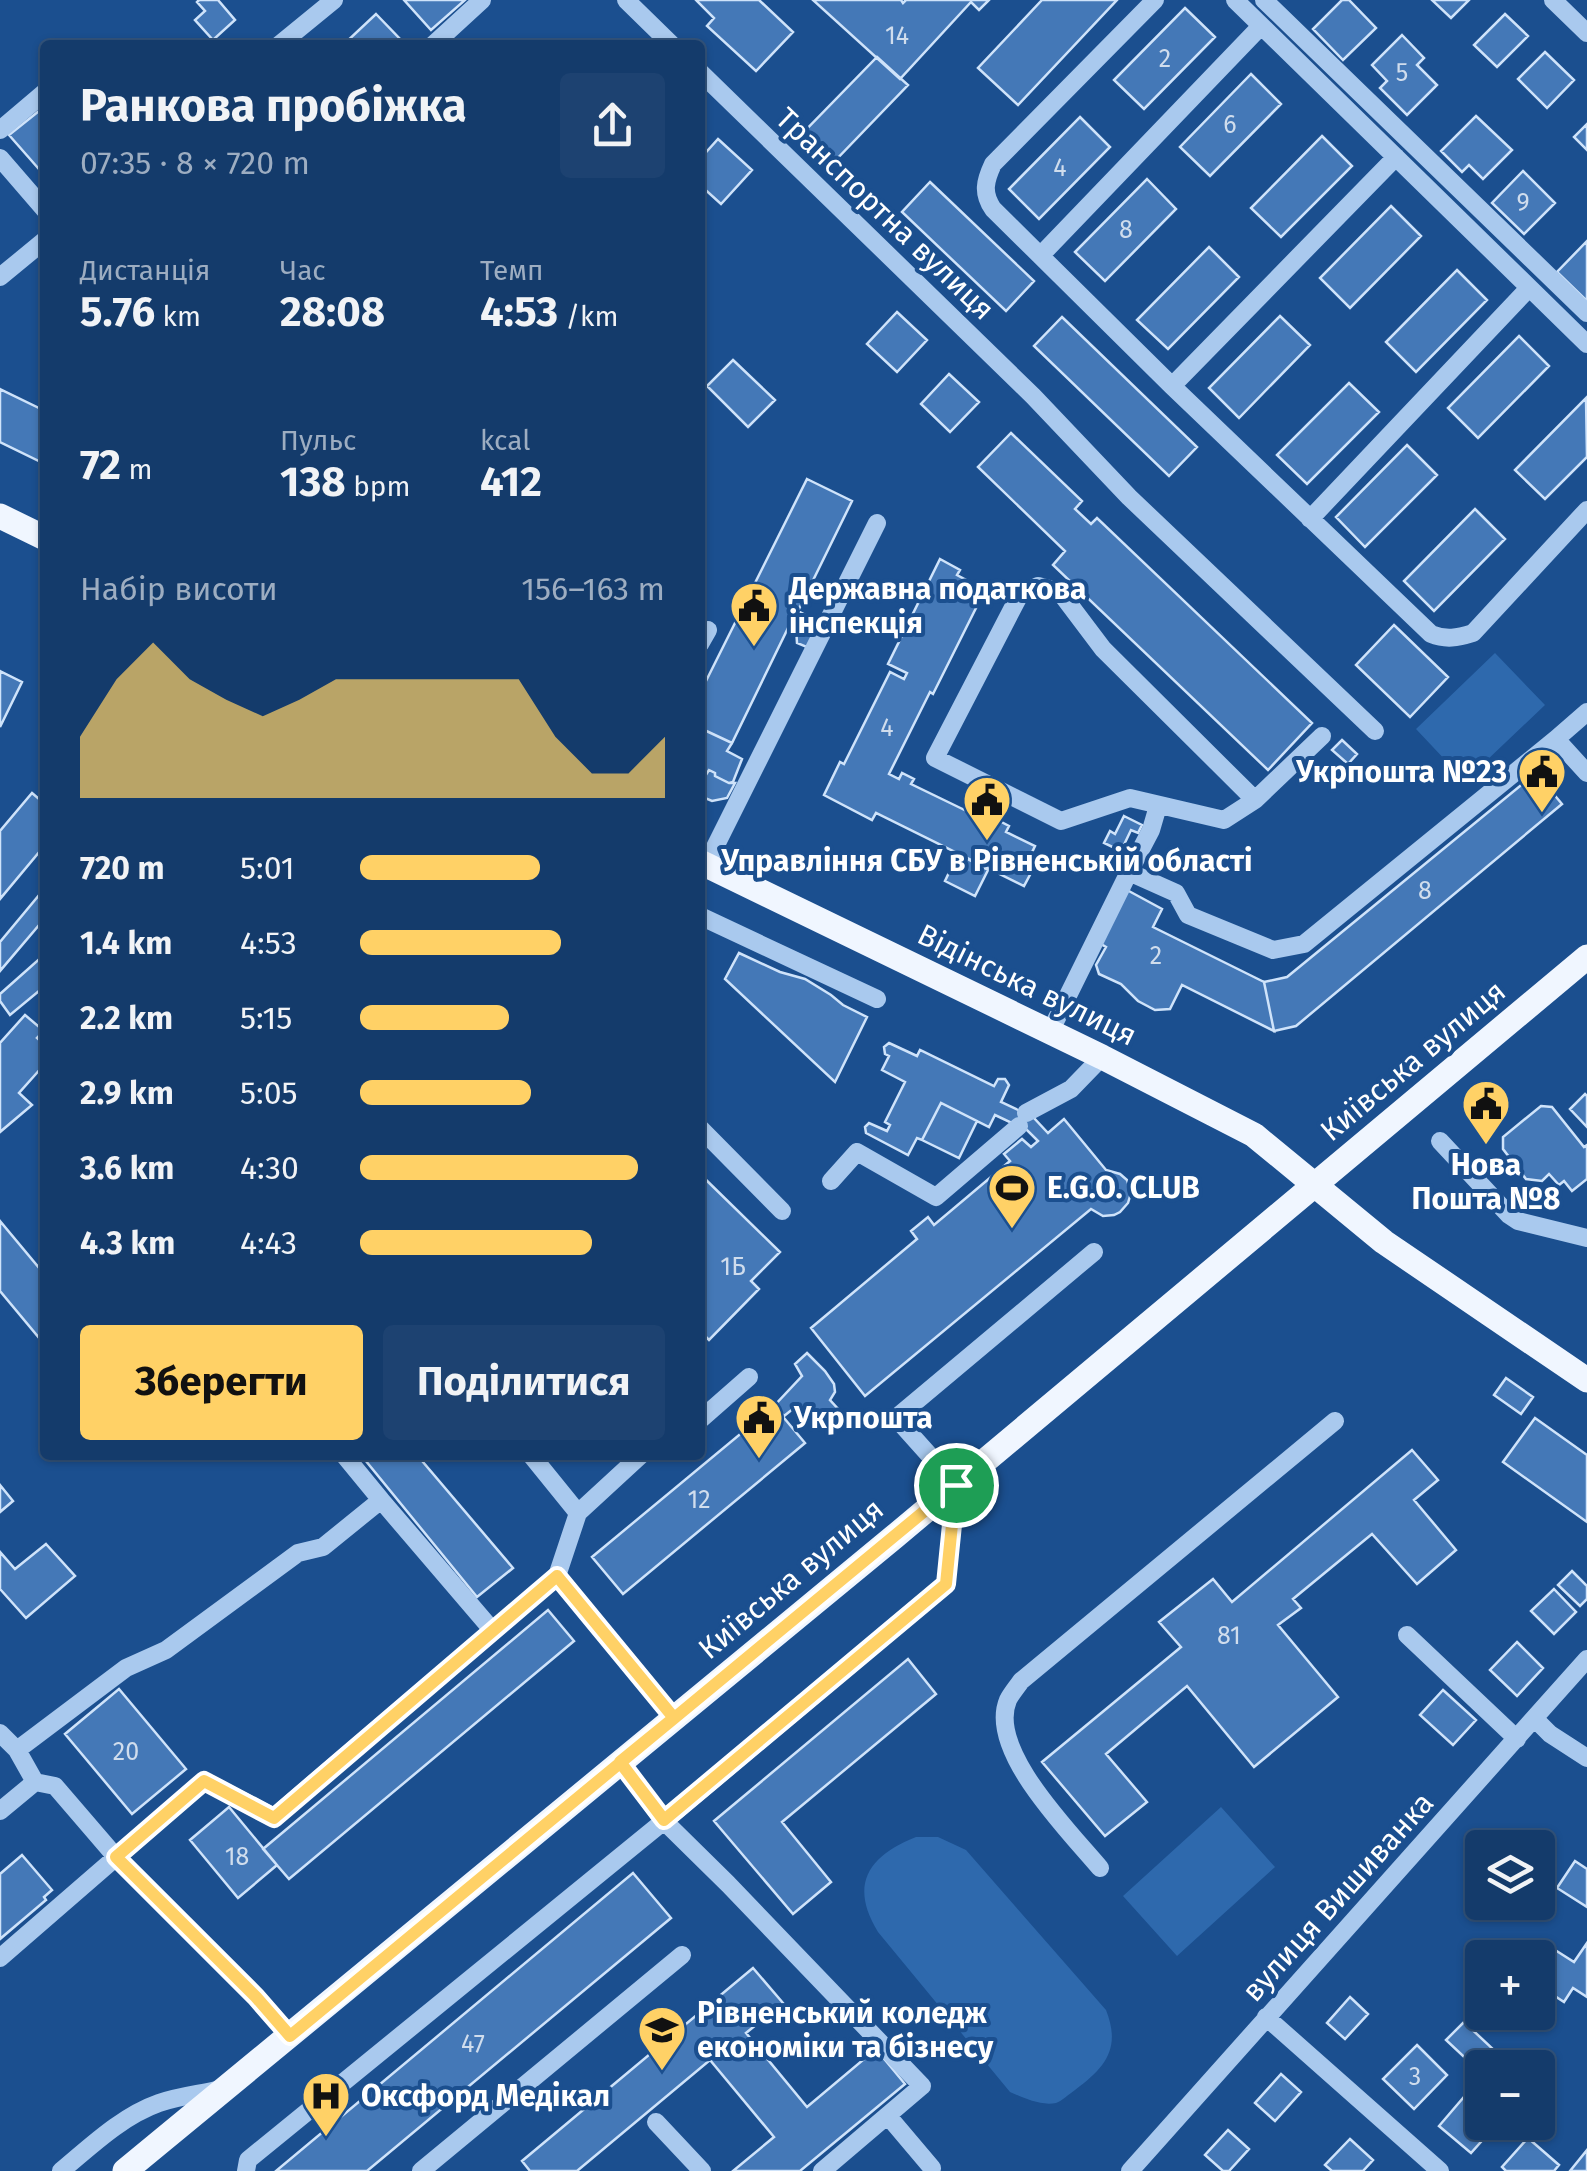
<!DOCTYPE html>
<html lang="uk">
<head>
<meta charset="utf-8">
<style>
  body { margin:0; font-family:"Fira Sans",sans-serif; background:#1d4271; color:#f1f3f6; height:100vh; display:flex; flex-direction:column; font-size:38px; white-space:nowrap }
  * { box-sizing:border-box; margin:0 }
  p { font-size:32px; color:#9dadc1 }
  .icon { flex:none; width:55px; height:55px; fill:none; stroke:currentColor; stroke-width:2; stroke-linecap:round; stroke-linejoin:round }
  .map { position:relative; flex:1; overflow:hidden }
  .details { position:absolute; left:40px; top:40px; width:665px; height:1420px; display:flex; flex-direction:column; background:#143b6b; border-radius:10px; box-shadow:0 2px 8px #0004,0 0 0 2px #33557e }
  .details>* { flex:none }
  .buttons { position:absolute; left:1465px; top:1830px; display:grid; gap:20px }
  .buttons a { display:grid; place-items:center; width:90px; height:90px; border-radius:10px; background:#143b6b; box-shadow:0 2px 8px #0004,0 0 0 2px #33557e; font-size:50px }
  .pin { position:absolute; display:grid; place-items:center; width:85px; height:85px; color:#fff; margin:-42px; border:5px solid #fff; border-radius:50%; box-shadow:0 2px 10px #0007 }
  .round { display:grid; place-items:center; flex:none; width:105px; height:105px; border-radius:10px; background:#1d4271 }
  .overview { display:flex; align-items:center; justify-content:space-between; height:170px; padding:0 40px }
  h1 { font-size:45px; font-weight:700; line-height:75px }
  .stats { display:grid; grid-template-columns:repeat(3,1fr); gap:15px; height:170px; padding:10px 40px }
  .stats div { display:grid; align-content:center }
  .stats b { font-size:42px; font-weight:700 }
  .stats small { font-size:28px; font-weight:400 }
  .stats p { font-size:28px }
  .chart { height:280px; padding:20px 40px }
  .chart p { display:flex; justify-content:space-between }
  .chart svg { width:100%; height:180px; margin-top:10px; fill:#ffd166; opacity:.7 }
  .button { display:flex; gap:20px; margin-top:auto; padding:20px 40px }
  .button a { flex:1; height:115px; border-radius:10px; background:#ffd166; color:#111; font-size:40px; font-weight:700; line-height:115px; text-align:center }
  .button a+a { background:#1d4271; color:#f1f3f6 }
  ul { padding:0 40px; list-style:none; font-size:32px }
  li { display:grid; grid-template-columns:160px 120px 1fr; align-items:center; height:75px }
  li i { height:25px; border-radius:12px; background:#ffd166 }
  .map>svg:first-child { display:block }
</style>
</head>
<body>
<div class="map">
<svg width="1587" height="2171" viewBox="0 0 1587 2171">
  <rect width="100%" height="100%" fill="#1b4f8f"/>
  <!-- green -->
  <path fill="#2e69ad" d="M1495 653 1545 705 1465 781 1416 729Z
    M1221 1807 1275 1867 1177 1956 1123 1896Z
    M916 1837H938L966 1850 1106 2010C1121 2048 1106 2067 1075 2090 1069 2094 1062 2101 1056 2103 1040 2106 1024 2098 1010 2092L878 1932C849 1885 868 1856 916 1837Z"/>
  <!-- building -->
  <path fill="#4478b7" stroke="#cfe3fa" stroke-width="2.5" d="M199 0H218L235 20 213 40 195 20 205 11 197 2Z
    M404 0H465L431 30Z
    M696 0H759L793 32 756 71 707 26 714 18Z
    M813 0H901L903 3 906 0H989L979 10 971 2 900 79Z
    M1042 0H1117L1018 105 978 68Z
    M1342 0H1349L1376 28 1343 60 1313 29Z
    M1432 0H1469L1451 18Z
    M1185 8 1215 37 1144 109 1114 80Z
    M376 14 400 39 393 45H343Z
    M1505 14 1528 36 1497 67 1474 45Z
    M1402 35 1424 58 1417 65 1437 85 1407 115 1380 88 1387 81 1372 65Z
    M1545 52 1574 80 1547 108 1518 79Z
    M877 57 908 85 830 166 799 137Z
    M1251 74 1281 104 1210 176 1180 147Z
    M39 111 45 117V176L9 135Z
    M1476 116 1512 150 1483 179 1469 165 1462 172 1441 151Z
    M1080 117 1110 147 1039 219 1009 189Z
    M1587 124V150L1574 137Z
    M1322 136 1352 166 1281 237 1251 208Z
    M718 139 752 170 721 204 700 185V159Z
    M1523 171 1555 203 1524 234 1492 203Z
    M1147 179 1176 209 1105 281 1075 252Z
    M930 182 1034 281 1006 311 902 212Z
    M1391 206 1421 236 1350 308 1320 278Z
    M1587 241V301L1557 272Z
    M1209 247 1239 277 1168 349 1137 320Z
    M1457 270 1487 300 1416 372 1386 342Z
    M897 312 927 340 897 372 867 344Z
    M1280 316 1310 345 1239 418 1209 388Z
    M1062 317 1197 447 1169 476 1034 346Z
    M1519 336 1549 366 1478 438 1448 408Z
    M733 360 775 400 748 427 707 386Z
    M949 374 979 402 950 432 921 404Z
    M1349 383 1379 412 1307 484 1277 455Z
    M0 389 45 411V464L0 442Z
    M1586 398 1587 457 1545 499 1515 470Z
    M1011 433 1082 501 1075 509 1091 524 1097 518 1312 723 1268 770 1053 565 1065 551 978 467Z
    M1407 445 1437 475 1365 547 1336 517Z
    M807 479 852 501 798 611 821 623 809 648 797 643 796 627 790 624 732 743 700 728V693Z
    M1475 509 1505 539 1434 611 1404 581Z
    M940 559 960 570 957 575 985 590 933 694 930 692 889 774 899 779 902 773 914 779 911 784 979 817 982 812 1009 826 1006 832 1035 846 1025 867 1032 871 1024 886 876 813 872 820 824 795 840 762 844 764 890 672 904 679 907 673 888 664Z
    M1394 625 1448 677 1410 717 1356 665Z
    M0 671 22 682 0 727Z
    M700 728 732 743 727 751 742 759 733 782 729 783 715 776V773L709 770 700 784Z
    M1342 740 1357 754 1348 764 1332 750Z
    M709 770 715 773V776L729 783H735L727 798 712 801 700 796V784Z
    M1536 773 1562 804 1296 1026 1274 1031 1264 982 1287 977Z
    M32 793 45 804V845L0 899V831Z
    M1124 816 1142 825 1138 833 1131 830 1121 851 1104 843 1110 831 1115 834Z
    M958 854 988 870 975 896 945 881Z
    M45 888V918L0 971V942Z
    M1127 890 1162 909 1153 927 1264 982 1274 1031 1182 985 1170 1009 1155 1010 1138 1001 1121 984 1099 974 1096 965 1106 947 1101 944Z
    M739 953 780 972 805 979 831 995 843 1005 867 1017 835 1082 725 979Z
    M45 954V981L43 983 45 986 10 1015 0 1001V994Z
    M25 1015 44 1031 37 1038 45 1045V1068L43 1066 19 1093 32 1105 0 1132V1043Z
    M889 1043 917 1056 920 1050 994 1086 998 1079H1005L1009 1085 1001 1102 1033 1117 1048 1133 1064 1119 1106 1170 1120 1174 1127 1180 1131 1193 1128 1203 1120 1212 1114 1215 1103 1216 1091 1209 865 1396 811 1328 917 1239 911 1231 928 1217 934 1225 1010 1161 1004 1154 1022 1139 1031 1147 1038 1141 1027 1130 995 1115 989 1127 941 1103 922 1140 917 1138 908 1155 866 1133 865 1127 869 1123 887 1131 890 1125 885 1122 905 1082 882 1070 889 1056 885 1054 884 1047Z
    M1585 1094 1587 1096V1127L1570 1109Z
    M941 1103 977 1121 959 1158 922 1140Z
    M1541 1106 1552 1107 1584 1147 1587 1145V1179L1572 1191 1564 1181 1559 1185 1549 1174 1542 1181 1526 1179 1503 1149V1137Z
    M700 1174 780 1252 751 1281 759 1289 709 1340 700 1331Z
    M0 1221 45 1275V1345L0 1291Z
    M807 1353 825 1371 834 1384 835 1392 830 1400 840 1411V1418L835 1424 825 1423 816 1414H811L799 1404 784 1416 774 1406 802 1376 795 1364Z
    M1506 1378 1533 1397 1521 1414 1494 1395Z
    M774 1406 805 1443 623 1594 592 1557Z
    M1535 1418 1587 1455V1522L1503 1462Z
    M1412 1450 1438 1480 1414 1500 1456 1550 1417 1584 1372 1534 1293 1599 1301 1608 1278 1625 1338 1697 1254 1767 1187 1686 1106 1754 1147 1802 1105 1836 1042 1762 1181 1647 1159 1622 1213 1579 1232 1602Z
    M361 1455H417L513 1568 477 1597Z
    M0 1485 13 1501 0 1512Z
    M46 1544 75 1576 26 1618 0 1589V1552L15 1569Z
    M1572 1571 1587 1586V1599L1580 1606 1558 1585Z
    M1554 1589 1576 1612 1554 1634 1531 1611Z
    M548 1610 574 1641 289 1879 263 1849Z
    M1517 1642 1543 1668 1517 1696 1490 1670Z
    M908 1659 936 1694 782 1822 831 1882 793 1914 714 1821Z
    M119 1689 186 1769 132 1814 65 1734Z
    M1443 1690 1476 1720 1453 1745 1420 1715Z
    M229 1807 277 1865 238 1898 190 1840Z
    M22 1855 52 1890 44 1897 46 1900 0 1939V1874Z
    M1575 1861 1587 1869V1907L1557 1888Z
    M633 1873 671 1918 367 2171H276Z
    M1544 1943 1574 1962 1587 1943V1997L1573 1988 1564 2002 1538 1985V1958H1534Z
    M753 1968 783 2003 746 2033 807 2107 876 2049 905 2084 800 2171H733L774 2137 710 2060 577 2171H530L522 2161Z
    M1350 1997 1368 2014 1345 2039 1327 2023Z
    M1464 2022 1495 2051 1478 2070 1446 2040Z
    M1417 2045 1447 2075 1414 2109 1383 2079Z
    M1281 2074 1301 2092 1275 2121 1255 2103Z
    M1463 2098 1482 2115V2122H1491L1495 2126 1471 2153 1439 2126Z
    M1228 2130 1249 2149 1229 2171H1223L1205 2155Z
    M1528 2138 1559 2165 1554 2171H1506L1502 2167Z
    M1350 2139 1373 2160 1363 2171H1332L1325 2165Z
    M1587 2150V2171H1570Z"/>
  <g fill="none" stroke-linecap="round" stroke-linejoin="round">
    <!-- minor -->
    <path stroke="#a9c9ee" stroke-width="18" d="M626 0 672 45
      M1155 0 993 164C985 181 982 193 993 209L1172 386 1431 634C1446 640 1457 638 1473 633L1587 510
      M1235 0 1587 344
      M1264 0 1587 313
      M1553 0 1587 33
      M279 45 334 0
      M433 45 482 0
      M700 72 1033 396 1129 497 1375 731
      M0 130 45 92
      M0 158 45 210
      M1041 255 1261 26
      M0 277 45 240
      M1172 386 1396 157
      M1310 519 1529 288
      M700 644 708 630
      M1556 739 1587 712
      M1255 800 1103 649 1060 592 1038 586 1019 596 935 758 1061 821 1130 798 1224 820 1255 800 1322 736
      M706 865 877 523
      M1129 872 1151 830 1158 806
      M700 916 877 999
      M1050 1032 1129 872 1176 893 1188 915 1273 950 1304 944 1556 739 1587 773
      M1026 1113 1071 1089 1102 1057
      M700 1128 782 1211
      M1440 1141 1509 1215 1518 1221 1587 1238
      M831 1181 857 1152 936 1197 1019 1126
      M700 1420 749 1377
      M344 1455 381 1500
      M531 1455 578 1513
      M557 1576 578 1513 641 1455
      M1407 1635 1517 1739
      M1535 1719 1550 1734 1587 1758
      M0 1733 17 1750 35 1782 55 1786 116 1857 256 1997 291 2036
      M17 1750 126 1668 166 1650 298 1553 323 1547 381 1500 493 1631
      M620 1762 664 1821 728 1884 922 2086 822 2171
      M0 1811 35 1782
      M1100 1868C1070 1832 987 1750 1008 1700 1011 1694 1017 1687 1021 1681L1335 1421
      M0 1958 204 1781 274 1817 557 1576 674 1718
      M1266 2017 1440 2171
      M888 2116 932 2168
      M656 2122 702 2171
      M61 2171C91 2146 122 2116 159 2103 179 2096 201 2094 221 2089
      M246 2171 248 2160 664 1821 946 1584 956 1485 896 1418 1094 1252
      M421 2171 682 1955
      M1130 2171 1587 1659"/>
    <!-- major -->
    <path stroke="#f0f6ff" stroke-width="25" d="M0 516 45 538
      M700 862 1102 1057 1254 1135 1384 1242 1587 1380
      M125 2171 894 1537 1587 957"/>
  </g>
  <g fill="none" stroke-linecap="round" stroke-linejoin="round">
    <!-- route casing -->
    <g stroke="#fff" stroke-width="20">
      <path id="route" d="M956 1485C734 1669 512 1852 290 2036L256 1997 116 1857 204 1781 274 1818 557 1576 674 1718 620 1762 664 1820 946 1584 956 1485"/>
    </g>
    <!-- route -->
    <use href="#route" stroke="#ffd166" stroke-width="12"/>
  </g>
  <!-- icons -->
  <defs>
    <g id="civic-pin" transform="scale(2.5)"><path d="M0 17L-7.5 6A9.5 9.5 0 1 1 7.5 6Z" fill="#ffd166" stroke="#1b4f8f"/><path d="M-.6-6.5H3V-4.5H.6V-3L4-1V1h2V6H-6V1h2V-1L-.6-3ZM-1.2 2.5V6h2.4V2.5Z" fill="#111"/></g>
    <g id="stadium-pin" transform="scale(2.5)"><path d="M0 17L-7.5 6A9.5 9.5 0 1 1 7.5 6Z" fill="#ffd166" stroke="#1b4f8f"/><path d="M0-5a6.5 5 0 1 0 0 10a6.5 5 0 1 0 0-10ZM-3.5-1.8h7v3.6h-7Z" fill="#111"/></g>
    <g id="university-pin" transform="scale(2.5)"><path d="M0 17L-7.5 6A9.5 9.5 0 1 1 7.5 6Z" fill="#ffd166" stroke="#1b4f8f"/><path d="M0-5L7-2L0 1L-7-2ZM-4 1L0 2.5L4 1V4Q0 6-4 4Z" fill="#111"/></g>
    <g id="hospital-pin" transform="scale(2.5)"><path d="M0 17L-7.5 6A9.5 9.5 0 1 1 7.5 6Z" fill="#ffd166" stroke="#1b4f8f"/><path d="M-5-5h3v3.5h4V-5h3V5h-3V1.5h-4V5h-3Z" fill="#111"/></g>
  </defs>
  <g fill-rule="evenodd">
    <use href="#civic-pin" x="754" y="606"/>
    <use href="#civic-pin" x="1542" y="772"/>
    <use href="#civic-pin" x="987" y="800"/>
    <use href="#civic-pin" x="1486" y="1104"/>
    <use href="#stadium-pin" x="1012" y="1188"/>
    <use href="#civic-pin" x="759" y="1418"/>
    <use href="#university-pin" x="662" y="2030"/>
    <use href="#hospital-pin" x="326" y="2096"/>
  </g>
  <g text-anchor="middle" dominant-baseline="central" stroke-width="8" stroke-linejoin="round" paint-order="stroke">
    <!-- number labels -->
    <g font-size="25" fill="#d0dded">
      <text x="897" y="36">14</text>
      <text x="1165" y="59">2</text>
      <text x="1402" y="73">5</text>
      <text x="1230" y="125">6</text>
      <text x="1060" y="168">4</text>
      <text x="1523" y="203">9</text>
      <text x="1126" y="230">8</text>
      <text x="887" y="728">4</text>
      <text x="1425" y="891">8</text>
      <text x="1156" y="956">2</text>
      <text x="733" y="1267">1Б</text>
      <text x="699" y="1500">12</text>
      <text x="1229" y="1636">81</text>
      <text x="126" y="1752">20</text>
      <text x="237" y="1857">18</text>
      <text x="473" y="2044">47</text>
      <text x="1415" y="2077">3</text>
    </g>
    <!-- street labels -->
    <g font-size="30" fill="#fff" stroke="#1b4f8f">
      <text transform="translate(885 214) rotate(44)">Транспортна вулиця</text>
      <text transform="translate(1027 985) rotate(26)">Відінська вулиця</text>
      <text transform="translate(1413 1061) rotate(-40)">Київська вулиця</text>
      <text transform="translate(791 1579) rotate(-40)">Київська вулиця</text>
      <text transform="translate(1338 1897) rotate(-48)">вулиця Вишиванка</text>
    </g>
    <!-- poi labels -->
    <g font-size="30" font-weight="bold" fill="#fff" stroke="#1b4f8f" text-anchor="start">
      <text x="789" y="589">Державна податкова<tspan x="789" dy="34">інспекція</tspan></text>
      <text x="1507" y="772" text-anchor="end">Укрпошта №23</text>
      <text x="987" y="861" text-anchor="middle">Управління СБУ в Рівненській області</text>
      <text x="1486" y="1165" text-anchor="middle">Нова<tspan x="1486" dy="34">Пошта №8</tspan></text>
      <text x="1047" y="1188">E.G.O. CLUB</text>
      <text x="794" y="1418">Укрпошта</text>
      <text x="697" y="2013">Рівненський коледж<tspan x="697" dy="34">економіки та бізнесу</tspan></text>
      <text x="361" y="2096">Оксфорд Медікал</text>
    </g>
  </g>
</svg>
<div class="buttons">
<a><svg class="icon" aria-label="layers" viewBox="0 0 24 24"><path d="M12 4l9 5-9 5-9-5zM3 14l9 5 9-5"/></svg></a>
<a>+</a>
<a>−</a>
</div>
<div class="pin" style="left:956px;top:1485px;background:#1e9e55"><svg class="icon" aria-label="arrive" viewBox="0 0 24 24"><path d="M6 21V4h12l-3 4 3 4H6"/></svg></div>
<section class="details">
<div class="overview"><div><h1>Ранкова пробіжка</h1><p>07:35 · 8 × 720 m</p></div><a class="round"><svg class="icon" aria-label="share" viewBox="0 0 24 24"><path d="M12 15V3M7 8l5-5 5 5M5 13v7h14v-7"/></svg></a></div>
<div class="stats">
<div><p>Дистанція</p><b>5.76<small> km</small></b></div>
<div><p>Час</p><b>28:08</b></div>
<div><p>Темп</p><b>4:53<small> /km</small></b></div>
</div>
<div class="stats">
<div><b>72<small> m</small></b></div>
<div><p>Пульс</p><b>138<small> bpm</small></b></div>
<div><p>kcal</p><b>412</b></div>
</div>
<div class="chart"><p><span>Набір висоти</span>156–163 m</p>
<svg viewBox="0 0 160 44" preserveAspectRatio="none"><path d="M0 44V29L10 15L20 6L30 15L40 20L50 24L60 20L70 15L80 15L90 15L100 15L110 15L120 15L130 29L140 38L150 38L160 29V44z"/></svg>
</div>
<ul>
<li><b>720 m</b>5:01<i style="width:59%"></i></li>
<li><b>1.4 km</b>4:53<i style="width:66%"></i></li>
<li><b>2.2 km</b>5:15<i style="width:49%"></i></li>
<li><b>2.9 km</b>5:05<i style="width:56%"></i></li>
<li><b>3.6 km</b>4:30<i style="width:91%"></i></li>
<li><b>4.3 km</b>4:43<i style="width:76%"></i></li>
</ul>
<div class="button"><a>Зберегти</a><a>Поділитися</a></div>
</section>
</div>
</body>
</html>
